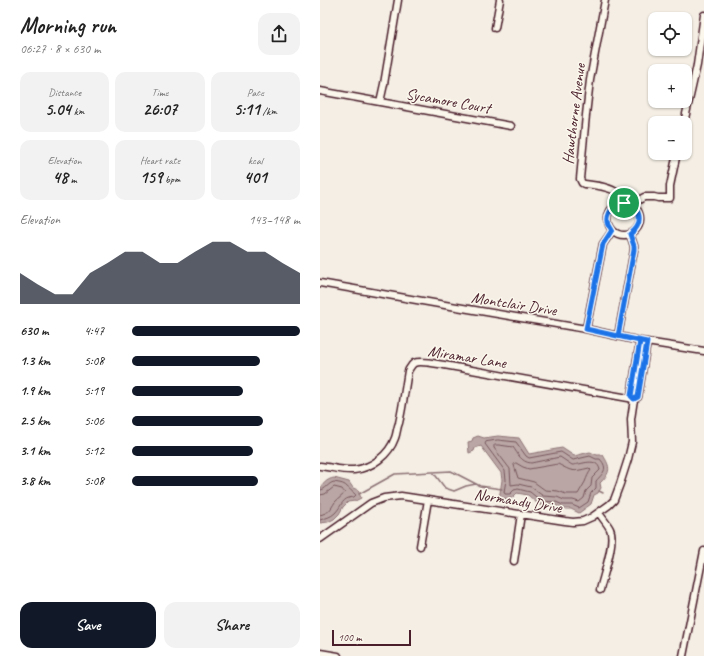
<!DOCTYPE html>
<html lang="en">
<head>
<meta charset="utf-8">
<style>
  body { margin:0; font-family:Caveat,sans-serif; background:#f2f2f2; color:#222; height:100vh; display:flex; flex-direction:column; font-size:15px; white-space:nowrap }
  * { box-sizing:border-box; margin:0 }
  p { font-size:13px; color:#767676 }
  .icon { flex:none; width:22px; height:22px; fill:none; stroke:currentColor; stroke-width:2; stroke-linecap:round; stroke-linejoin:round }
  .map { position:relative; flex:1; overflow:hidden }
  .details { display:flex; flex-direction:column; background:#fff; width:320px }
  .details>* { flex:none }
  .controls { position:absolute; left:328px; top:12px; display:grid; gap:8px }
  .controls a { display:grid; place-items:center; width:44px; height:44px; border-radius:8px; background:#fff; box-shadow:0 1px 3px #0004; font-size:20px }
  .scale { position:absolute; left:12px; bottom:10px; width:79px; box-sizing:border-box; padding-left:4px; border:2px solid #4a1f2b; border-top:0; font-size:11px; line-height:14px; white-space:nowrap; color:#4a1f2b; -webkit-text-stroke:3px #fbf7ec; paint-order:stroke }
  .pin { position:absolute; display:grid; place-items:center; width:34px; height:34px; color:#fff; margin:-17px; border:2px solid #fff; border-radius:50%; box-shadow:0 1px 4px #0007 }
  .round { display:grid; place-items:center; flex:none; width:42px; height:42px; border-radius:12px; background:#f2f2f2 }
  .headline { display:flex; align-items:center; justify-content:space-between; height:68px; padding:0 20px }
  h1 { font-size:22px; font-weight:600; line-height:30px }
  .figures { display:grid; grid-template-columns:repeat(3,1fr); gap:6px; height:68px; padding:4px 20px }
  .figures div { display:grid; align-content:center; border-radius:10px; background:#f2f2f2; text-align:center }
  .figures b { font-size:17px; font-weight:600 }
  .figures small { font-size:11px; font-weight:400 }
  .figures p { font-size:11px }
  .chart { height:112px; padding:8px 20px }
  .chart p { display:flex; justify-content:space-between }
  .chart svg { width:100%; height:72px; margin-top:4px; fill:#111827; opacity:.7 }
  .button { display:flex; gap:8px; margin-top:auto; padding:8px 20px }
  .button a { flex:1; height:46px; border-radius:12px; background:#111827; color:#fff; font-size:16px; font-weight:600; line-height:46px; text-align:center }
  .button a+a { background:#f2f2f2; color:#222 }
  ul { padding:0 20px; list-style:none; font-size:13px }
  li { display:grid; grid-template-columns:64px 48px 1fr; align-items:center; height:30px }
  li i { height:10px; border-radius:5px; background:#111827 }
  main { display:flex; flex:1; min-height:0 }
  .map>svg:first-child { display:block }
</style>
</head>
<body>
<main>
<section class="details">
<div class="headline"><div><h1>Morning run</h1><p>06:27 · 8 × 630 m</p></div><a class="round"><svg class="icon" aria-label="share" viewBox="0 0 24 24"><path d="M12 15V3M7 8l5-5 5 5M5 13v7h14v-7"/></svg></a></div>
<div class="figures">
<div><p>Distance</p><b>5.04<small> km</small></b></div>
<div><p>Time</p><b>26:07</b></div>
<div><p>Pace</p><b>5:11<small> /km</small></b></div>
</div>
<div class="figures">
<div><p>Elevation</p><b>48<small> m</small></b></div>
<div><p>Heart rate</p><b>159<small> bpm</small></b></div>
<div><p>kcal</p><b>401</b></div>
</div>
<div class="chart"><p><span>Elevation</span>143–148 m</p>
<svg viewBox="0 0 160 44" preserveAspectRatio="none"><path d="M0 44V25L10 32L20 38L30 38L40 25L50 19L60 12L70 12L80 19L90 19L100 12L110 6L120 6L130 12L140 12L150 19L160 25V44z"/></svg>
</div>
<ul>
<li><b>630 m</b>4:47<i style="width:100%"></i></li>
<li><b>1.3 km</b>5:08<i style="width:76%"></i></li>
<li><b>1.9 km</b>5:19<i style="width:66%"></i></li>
<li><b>2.5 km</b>5:06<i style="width:78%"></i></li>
<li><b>3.1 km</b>5:12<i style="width:72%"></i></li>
<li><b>3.8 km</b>5:08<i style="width:75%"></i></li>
</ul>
<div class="button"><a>Save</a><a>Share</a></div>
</section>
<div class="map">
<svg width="384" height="656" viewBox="0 0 384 656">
  <rect width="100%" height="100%" fill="#f4eee4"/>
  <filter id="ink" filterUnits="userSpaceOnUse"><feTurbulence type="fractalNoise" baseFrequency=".025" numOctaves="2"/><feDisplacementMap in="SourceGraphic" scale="8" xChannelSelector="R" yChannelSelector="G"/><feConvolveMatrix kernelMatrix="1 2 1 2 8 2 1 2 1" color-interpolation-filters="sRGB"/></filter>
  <g filter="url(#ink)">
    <!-- water -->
    <path fill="#baa7a5" stroke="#8d7174" d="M158 436 164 438 178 436 199 438 209 454 242 448 254 456 270 452 277 455H283C291 468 291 472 280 483L281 488 278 493 274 495 271 504 259 513 251 509H242L236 505H219L208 495 197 493 192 498 179 499 182 480 181 473 161 446 155 448 154 451 149 453 148 442 152 441 153 438Z
      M14 478 29 482 33 488 38 490 41 498 35 501 28 502 23 507 19 514 14 519 8 522 0 523V491C2 484 7 479 14 478Z"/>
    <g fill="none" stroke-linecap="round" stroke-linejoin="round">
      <!-- shore -->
      <path stroke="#77555c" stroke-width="1" d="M178 440 196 442 206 456 209 458 241 452 253 460 270 456 276 459H280C289 469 283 473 276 481V488L271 493 268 502 259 508 252 505H243L236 502 221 501 210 492 198 489 194 490 190 494H185L184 492 186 480 185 471 165 444 166 442Z
        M175 445H179L193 447C198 454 201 462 211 463L240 457 252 465C261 465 277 456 280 470L272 478 271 486 266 491 264 498 259 502 253 500H244L237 497 223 496 211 487 198 484 191 485 190 469 174 448V446Z
        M196 463 203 467 209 469 238 464C253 472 252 472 269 468L271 470C268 474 267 477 265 482 263 486 260 490 258 494H246L238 491 225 490 214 482 198 478 194 465Z
        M0 490C6 490 8 483 14 482 18 483 22 483 25 485 26 486 35 494 36 495L34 497C21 498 23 505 15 513 11 517 6 518 0 520
        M0 495 5 494 14 487 22 489 25 493C22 496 18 499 15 502 10 510 10 512 0 515"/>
      <!-- stream -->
      <path stroke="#8d7174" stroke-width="1.5" d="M113 472 125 488 134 491 146 486 156 484
        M279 491 283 493
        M39 494 75 474 131 471 160 486 182 489"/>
      <!-- minor casing -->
      <g stroke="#4a1f2b" stroke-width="9">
        <path id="minor" d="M285 0 270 80 266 115 260 179 262 183 264 184C273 185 293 187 298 194 300 197 300 201 300 204
          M175 28 180 0
          M0 91 191 126
          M60 102 64 84 78 0
          M364 123 377 65 384 15
          M288 219a16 16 0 1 1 32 0a16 16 0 1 1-32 0Z
          M311 205 324 197H334L338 198H350V186L357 153
          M0 283 125 305 266 329 320 341 384 351
          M266 329 283 244 292 231
          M298 336 314 250V246L310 234
          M0 466C11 467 23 471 34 470 52 468 69 455 75 438 77 433 77 427 79 423 83 406 85 388 88 371 90 368 91 365 94 363 101 360 117 364 124 365L314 399 318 397 327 342
          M279 513C282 518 287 523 290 529 296 541 283 576 280 590
          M0 539 51 503 64 498 81 496 245 521 253 522 263 521 272 517 289 505 294 500 300 484 308 459 312 442 311 419 314 399 311 396 320 341
          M100 546 108 500
          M194 561 201 514
          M0 653 18 656
          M363 656 384 551"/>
      </g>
      <!-- minor -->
      <use href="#minor" stroke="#fbf7ec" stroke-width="6"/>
    </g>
  </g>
  <g fill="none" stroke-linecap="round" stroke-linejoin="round" filter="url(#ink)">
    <!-- route casing -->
    <g stroke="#fff" stroke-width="8">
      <path id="route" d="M304 203C290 205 283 219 292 230L283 244 266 329 320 341 311 396 314 399 318 397 327 342 298 336 314 250V246L310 234C324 225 322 206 304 203"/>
    </g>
    <!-- route -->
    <use href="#route" stroke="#1a73e8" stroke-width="5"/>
  </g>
  <g text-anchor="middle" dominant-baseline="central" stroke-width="3" stroke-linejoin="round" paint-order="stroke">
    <!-- street labels -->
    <g font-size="16" fill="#4a1f2b" stroke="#fbf7ec">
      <text transform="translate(128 101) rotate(10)">Sycamore Court</text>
      <text transform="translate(254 114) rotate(-83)">Hawthorne Avenue</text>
      <text transform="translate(194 304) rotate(9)">Montclair Drive</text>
      <text transform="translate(147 357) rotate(9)">Miramar Lane</text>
      <text transform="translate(198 501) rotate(9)">Normandy Drive</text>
    </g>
  </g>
</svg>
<div class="controls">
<a><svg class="icon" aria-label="locate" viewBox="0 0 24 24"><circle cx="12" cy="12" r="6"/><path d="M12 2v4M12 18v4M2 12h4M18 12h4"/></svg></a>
<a>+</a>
<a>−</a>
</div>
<div class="scale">100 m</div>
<div class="pin" style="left:304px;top:203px;background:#1e9e55"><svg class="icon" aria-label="arrive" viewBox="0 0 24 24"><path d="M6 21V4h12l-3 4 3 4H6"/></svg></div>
</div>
</main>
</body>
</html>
